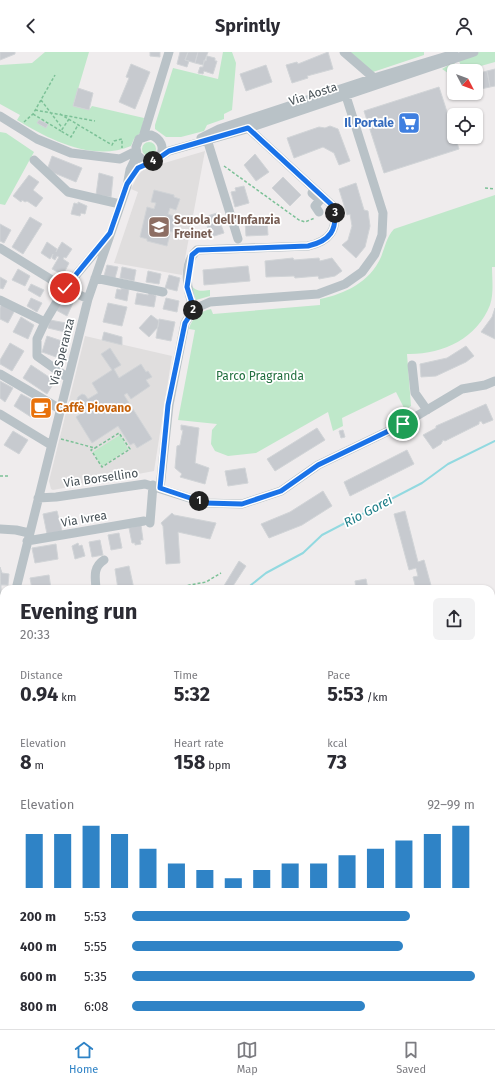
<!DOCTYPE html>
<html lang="en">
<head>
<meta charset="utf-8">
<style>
  body { margin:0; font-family:"Fira Sans",sans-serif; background:#f2f2f3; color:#2b2b33; height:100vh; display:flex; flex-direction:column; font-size:15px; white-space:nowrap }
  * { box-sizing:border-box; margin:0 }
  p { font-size:13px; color:#7c7c81 }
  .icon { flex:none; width:22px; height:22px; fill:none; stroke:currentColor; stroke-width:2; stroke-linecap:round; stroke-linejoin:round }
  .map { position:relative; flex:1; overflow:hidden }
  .drawer { position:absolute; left:0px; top:533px; width:495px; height:444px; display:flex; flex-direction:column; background:#fff; border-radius:12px 12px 0 0; box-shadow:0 1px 3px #0004 }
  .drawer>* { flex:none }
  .needle { width:26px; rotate:131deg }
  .tools { position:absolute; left:447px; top:12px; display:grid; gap:8px }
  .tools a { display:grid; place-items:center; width:36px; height:36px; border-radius:6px; background:#fff; box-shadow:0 1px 3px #0004; font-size:20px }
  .pin { position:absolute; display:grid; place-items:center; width:34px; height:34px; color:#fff; margin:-17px; border:2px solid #fff; border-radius:50%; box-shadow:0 1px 4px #0007 }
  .km { position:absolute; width:20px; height:20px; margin:-10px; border-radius:50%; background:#222; color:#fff; font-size:11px; line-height:20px; text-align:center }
  .round { display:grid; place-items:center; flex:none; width:42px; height:42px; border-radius:6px; background:#f2f2f3 }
  .headline { display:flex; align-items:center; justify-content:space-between; height:68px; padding:0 20px }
  h1 { font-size:22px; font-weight:700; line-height:30px }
  .figures { display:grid; grid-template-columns:repeat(3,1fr); gap:6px; height:68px; padding:4px 20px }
  .figures div { display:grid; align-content:center }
  .figures b { font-size:20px; font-weight:700 }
  .figures small { font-size:11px; font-weight:400 }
  .figures p { font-size:11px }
  .chart { height:112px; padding:8px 20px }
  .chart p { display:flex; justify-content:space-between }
  .chart svg { width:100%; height:72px; margin-top:4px; stroke:#2f83c6; stroke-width:6 }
  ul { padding:0 20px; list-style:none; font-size:13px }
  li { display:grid; grid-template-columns:64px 48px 1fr; align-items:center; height:30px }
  li i { height:10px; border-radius:5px; background:#2f83c6 }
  header { display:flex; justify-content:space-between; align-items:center; height:52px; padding:0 20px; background:#fff; font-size:18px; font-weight:700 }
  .menu { display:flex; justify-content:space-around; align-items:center; height:56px; border-top:1px solid #e1e1e2; background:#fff; font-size:11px; color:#7c7c81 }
  .menu a { display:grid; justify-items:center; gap:2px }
  .menu .current { color:#2f83c6 }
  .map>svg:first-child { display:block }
</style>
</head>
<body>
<header><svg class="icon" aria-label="back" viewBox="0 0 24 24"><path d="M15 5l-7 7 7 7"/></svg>Sprintly<svg class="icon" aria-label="person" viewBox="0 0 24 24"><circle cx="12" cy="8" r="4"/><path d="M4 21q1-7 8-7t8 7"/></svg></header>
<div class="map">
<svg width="495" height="977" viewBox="0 0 495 977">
  <rect width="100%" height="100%" fill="#efeced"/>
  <!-- education -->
  <path fill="#e0dede" d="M205 99 182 223 114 211 138 140 131 137 138 123 144 117Z
    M85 284 172 304 154 419 53 438 51 437 49 429Z"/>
  <!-- green -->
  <path fill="#bfe8ca" d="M45 0H89L73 54 89 58 92 54 144 66 141 80 134 87 131 94C93 110 50 88 17 68L20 63 0 52V13L32 11Z
    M223 0H232L236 11 232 58 224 62V67L207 73 204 79 181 85H166L155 77V73L173 16 218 27Z
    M350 0H424V3L373 20Z
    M479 0H495V10L463 19 459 9Z
    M454 10 457 19H454V21L451 23 442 17Z
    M0 80 6 81 34 100 5 153 0 152Z
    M142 97a7 7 0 1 1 14 0a7 7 0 1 1-14 0Z
    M495 143V215H492C492 227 494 241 490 253 477 287 441 303 407 302L411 354 405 358 396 340 342 366 343 374 333 379 328 360 256 401 228 404 215 399 211 392 212 378 217 372 178 368 195 278 189 277C192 266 200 259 211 257L213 262 320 253V247C345 242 370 230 381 205 385 195 387 184 394 177Z
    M191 233C196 240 201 239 210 238V244L196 248Z
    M120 383 128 397 102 414 93 400Z"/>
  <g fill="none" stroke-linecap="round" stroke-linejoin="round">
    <!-- stream -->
    <path stroke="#92d9e0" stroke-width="2" d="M246 537 266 521 303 501 322 483 422 431 448 412 495 389
      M82 973 92 977"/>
  </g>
  <!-- building -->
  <path fill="#c7cacf" stroke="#d1d4d7" d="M0 0H15V2L0 8Z
    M150 0H160V5L150 4Z
    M180 0H188L185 8 189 9 187 15 177 12Z
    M188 0H198L195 11 185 8Z
    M198 0H208L203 13 195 11Z
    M328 0 333 17 307 24 308 26 292 31 286 13 297 10 298 12Z
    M207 4 215 6V9H217L213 22 204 19 203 22 198 21 200 15H203L204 8 206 9Z
    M131 12 150 20 135 57 119 50 129 26 126 25Z
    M266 13 272 30 246 39 240 22Z
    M495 17V34L490 35 487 19Z
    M487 19 490 35 476 38V22Z
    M439 35 459 97 384 121 364 59Z
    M78 36 93 41 89 58 73 54Z
    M39 68 48 72 46 76 37 71Z
    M330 74 338 77 350 109 339 113 334 101 323 95 294 106 287 86 319 75 325 76Z
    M255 102 269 120 256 129 244 113Z
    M52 104 82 116 76 130 47 118Z
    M99 121 113 125 111 145 96 143Z
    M29 123 39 130 33 138 43 146 36 155 27 149 25 150 22 148 21 150 13 144Z
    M283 125 301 143 290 154 272 136Z
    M356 131 364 158 368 159 370 174 365 195 356 206 342 193 348 188 352 174 350 162 347 163 339 137Z
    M244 134 249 151 235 155 231 140 236 139 235 136Z
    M154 138 174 143V145L180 147 176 158 170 156 168 162 176 165 172 180 165 178V180L170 182 167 194 147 189V187L140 185 147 155 154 157 156 151 151 150Z
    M78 150 87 154 85 162 81 161 80 164 71 162 74 151 78 152Z
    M217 161 224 181 211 185 204 165Z
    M30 165 42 172 23 202 12 195Z
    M267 168 268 183 246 184 245 169Z
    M0 172 11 178 4 191 0 189Z
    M47 190 57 197 56 200 62 190 72 197 66 206 64 205 63 207 69 211 63 223 52 217 59 205 57 204 55 208 52 206 53 202 50 207 41 201Z
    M293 206 294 208 319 206 320 209 332 206 342 219 335 224 319 227 318 224 295 226 294 224 266 225 265 209Z
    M107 213 118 215 115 226 104 224Z
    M248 214 250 229 204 233 203 218Z
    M122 215 136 218 134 229 120 226Z
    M18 217 30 224 25 234 12 228Z
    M148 219 161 222 159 232 146 230Z
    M169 223 180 226 177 239 165 236Z
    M0 225 7 229 3 237 0 236Z
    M31 232 44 238 40 245 28 238Z
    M121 236 129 237 127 249 115 246 117 237 121 238Z
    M149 240 156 244 154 255 135 252 137 241 148 243Z
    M63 245 73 251 67 264 56 258Z
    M31 246 42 251 37 260 27 254Z
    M166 246 179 249 177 260 163 257Z
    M2 251 15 258 8 271 0 267V256Z
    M108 251 127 255 122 274 103 270Z
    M495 256V287L481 280 492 265Z
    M151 263 159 269 158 275 149 285 139 276Z
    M21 265 34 273 28 287 13 280Z
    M159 267 175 270 171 289 156 286Z
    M50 268 66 271 65 280 48 276Z
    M104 280 122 285V293L102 288Z
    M47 284 62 289 56 305 42 300Z
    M10 291 24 299 12 319 0 312V308Z
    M466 294 474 304 466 310 436 324 421 325 420 312 447 306Z
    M110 296 121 313 114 317 119 326 141 312 146 320 148 319 152 325 146 328 150 334 131 347 127 341 124 343 152 387 137 396 134 391 130 393 118 374 92 391 76 365 83 360 76 350 78 345 82 342 85 343 88 347 98 341 92 331 112 318 101 302Z
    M31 313 55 329 47 342 23 326Z
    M0 329 13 336 5 350 0 346Z
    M21 342 44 354 39 362 37 361 35 363 33 361 31 365 14 354Z
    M486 352 493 368 483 372 481 369 479 370V372L445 389 443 388 441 392 433 397 423 383 436 376V374Z
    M181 373 199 376 195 411 209 416 205 432 180 425 182 422 175 416 177 394 180 393 183 378H181Z
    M317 376 325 388 275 419 267 407Z
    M343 378 345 385 341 386 339 379Z
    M13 379 28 388 19 402 4 393Z
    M407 398 414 412 350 444 344 430Z
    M245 416 248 431 228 434 225 419Z
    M323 439 332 454 302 473 269 486 261 472 290 460Z
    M57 459 62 479 47 482 43 462Z
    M405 459 418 510 424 508 432 537H416L413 525 418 524 416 516 409 518 394 462Z
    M172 461 174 463 216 471 210 487 178 480 180 511 166 512 163 474 161 471Z
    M141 473 143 488H140L141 492 135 493V491H132L129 476Z
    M119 481 122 496 111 498 108 483Z
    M100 488 103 503 92 505 89 490Z
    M78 491 79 494 82 493 85 504 75 507 72 494Z
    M56 492 58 507 35 511 32 496Z
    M239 509 246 514 231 537H222Z
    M129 514 134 537H118L115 517Z
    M0 515 2 521 9 522 8 533H1V553Z
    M49 523 51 537H32L30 526Z
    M366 527 368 537H356L355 529Z
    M1 682 3 694 0 695V682Z
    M4 731V737L0 738V732Z
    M4 748V763L0 764V749Z
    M0 805H4V814H0Z
    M491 807 494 820H491Z
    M0 827H4V833H0Z
    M1 839 4 840V849H0Z
    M0 865H4V889H0Z
    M4 953V962L0 963V954Z
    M61 973 62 977H51Z
    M383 973H402L397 977H387Z
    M406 973H421L422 974 419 977H406L404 975Z"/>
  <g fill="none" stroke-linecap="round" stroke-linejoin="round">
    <!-- path -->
    <path stroke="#7cc197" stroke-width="1.5" stroke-dasharray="3 2" stroke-linecap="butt" d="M41 48 63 77
      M35 58 95 69
      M33 62 61 79
      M60 62 112 93 114 89 122 87V96
      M69 67 61 79 71 85 78 73
      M362 68 366 69
      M24 70 33 62 55 23
      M224 114 299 168 305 170 315 166
      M485 136 495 137
      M61 387 95 396 119 381 130 397 102 415 91 398 95 396
      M0 424H8
      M168 537 206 530 221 521"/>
    <!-- minor -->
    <path stroke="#b9c2c7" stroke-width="9" d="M344 0 374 26
      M0 64 37 87 71 101 120 107 136 99
      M206 84 238 187
      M143 85 169 0
      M201 86 219 77 374 26 454 2
      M160 105C165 95 161 87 151 83L139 87 136 95 137 103 144 109H153L169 99 243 78 474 0
      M34 108 68 140 120 152
      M312 141 320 148 315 154 319 160
      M0 196 65 236 88 247
      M95 226 163 240
      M0 248 45 270
      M194 257C187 239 182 212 197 198L308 194C330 189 338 178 334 155L248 76
      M412 313 415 341 427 358
      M0 322 60 357
      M68 326 37 304V287L45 270 65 236 107 186
      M0 362 51 393
      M160 436 169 353 185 271 194 257 210 250 318 242 345 232 362 220 375 202 382 183 383 161 346 44
      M38 446 56 445 145 432 205 451 242 452 281 439 318 413 405 371 462 337 485 333 495 329
      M150 471 153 433
      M0 477 16 478 29 481
      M27 489 144 469
      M96 536C95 525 93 515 104 508
      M16 537 88 247 127 134 130 118 137 103
      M491 565 495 563
      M0 575H4
      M0 601 4 585
      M0 620 4 619
      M0 635 4 647
      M0 705 4 704
      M4 777V781
      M0 817H4
      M0 948H4
      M445 973 449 977
      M8 977 20 973
      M276 977 281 973
      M352 977 356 973"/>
  </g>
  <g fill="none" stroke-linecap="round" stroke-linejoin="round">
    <!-- route casing -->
    <g stroke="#fff" stroke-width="8">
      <path id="route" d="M65 236 110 181 127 132 138 116 156 108 169 99 248 76 334 155C338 178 330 189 308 194L198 198 192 203 187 235 194 257 185 271 168 353 160 436 205 451 242 452 281 439 318 413 403 372"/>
    </g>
    <!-- route -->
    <use href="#route" stroke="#1a73e8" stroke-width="5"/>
  </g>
  <!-- icons -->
  <defs>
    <g id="supermarket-square" transform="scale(1.15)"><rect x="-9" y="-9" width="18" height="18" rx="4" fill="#3f7fe0" stroke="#fff"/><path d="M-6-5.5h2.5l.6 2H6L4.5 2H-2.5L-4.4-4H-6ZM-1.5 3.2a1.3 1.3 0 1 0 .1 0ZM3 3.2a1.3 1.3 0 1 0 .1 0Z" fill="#fff"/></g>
    <g id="school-square" transform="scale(1.15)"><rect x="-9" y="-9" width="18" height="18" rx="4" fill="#8d6e63" stroke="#fff"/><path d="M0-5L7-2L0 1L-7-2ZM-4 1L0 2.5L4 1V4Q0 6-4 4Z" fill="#fff"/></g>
    <g id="cafe-square" transform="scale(1.15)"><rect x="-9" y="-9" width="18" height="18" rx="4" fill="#e8710a" stroke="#fff"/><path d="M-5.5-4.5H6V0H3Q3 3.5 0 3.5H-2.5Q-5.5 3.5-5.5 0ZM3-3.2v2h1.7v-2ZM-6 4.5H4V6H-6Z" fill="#fff"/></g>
  </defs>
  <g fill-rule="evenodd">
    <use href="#supermarket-square" x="409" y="71"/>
    <use href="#school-square" x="159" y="175"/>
    <use href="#cafe-square" x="41" y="356"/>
  </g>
  <g text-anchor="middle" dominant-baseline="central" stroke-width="3.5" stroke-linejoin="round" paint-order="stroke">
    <!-- street labels -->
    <g font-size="12" fill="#475157" stroke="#fff">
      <text transform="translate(313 42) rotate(-18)">Via Aosta</text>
      <text transform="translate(62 300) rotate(-76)">Via Speranza</text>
      <text transform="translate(101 426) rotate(-8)">Via Borsellino</text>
      <text transform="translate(84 467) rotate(-10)">Via Ivrea</text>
    </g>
    <!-- shop labels -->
    <g font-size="12" font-weight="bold" fill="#366cbe" stroke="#fff" text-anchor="end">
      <text x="394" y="71">Il Portale</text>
    </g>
    <!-- education labels -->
    <g font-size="12" font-weight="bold" fill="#785e54" stroke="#fff" text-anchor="start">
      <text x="174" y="168">Scuola dell'Infanzia<tspan x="174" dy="14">Freinet</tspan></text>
    </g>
    <!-- park labels -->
    <g font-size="12" fill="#226f3f" stroke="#fff">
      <text x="260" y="324">Parco Pragranda</text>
    </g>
    <!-- food labels -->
    <g font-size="12" font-weight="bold" fill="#c56008" stroke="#fff" text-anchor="start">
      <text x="56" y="356">Caffè Piovano</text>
    </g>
    <!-- water labels -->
    <g font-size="13" font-style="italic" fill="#1c7d87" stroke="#fff">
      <text transform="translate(368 459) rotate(-28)">Rio Gorei</text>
    </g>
  </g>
</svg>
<div class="tools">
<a><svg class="needle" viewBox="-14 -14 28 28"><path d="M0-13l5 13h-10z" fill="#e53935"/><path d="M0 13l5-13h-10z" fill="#7c7c81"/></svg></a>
<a><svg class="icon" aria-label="locate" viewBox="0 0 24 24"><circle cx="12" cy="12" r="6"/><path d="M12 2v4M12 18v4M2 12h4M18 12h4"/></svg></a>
</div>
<div class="pin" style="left:403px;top:372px;background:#1e9e55"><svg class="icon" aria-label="arrive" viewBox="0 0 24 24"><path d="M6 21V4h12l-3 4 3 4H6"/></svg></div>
<div class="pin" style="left:65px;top:236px;background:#d93025"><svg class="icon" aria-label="check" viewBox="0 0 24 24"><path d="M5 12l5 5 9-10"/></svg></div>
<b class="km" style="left:199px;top:449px">1</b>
<b class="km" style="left:193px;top:258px">2</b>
<b class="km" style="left:335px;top:161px">3</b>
<b class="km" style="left:153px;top:109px">4</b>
<section class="drawer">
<div class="headline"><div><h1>Evening run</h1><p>20:33</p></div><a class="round"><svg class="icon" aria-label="share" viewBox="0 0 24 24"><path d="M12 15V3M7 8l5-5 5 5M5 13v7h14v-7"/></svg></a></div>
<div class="figures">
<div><p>Distance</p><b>0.94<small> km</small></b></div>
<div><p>Time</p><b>5:32</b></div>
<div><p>Pace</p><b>5:53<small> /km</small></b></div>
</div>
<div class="figures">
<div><p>Elevation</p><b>8<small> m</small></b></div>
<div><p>Heart rate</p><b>158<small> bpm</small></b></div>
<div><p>kcal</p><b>73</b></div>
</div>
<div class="chart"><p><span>Elevation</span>92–99 m</p>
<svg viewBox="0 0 160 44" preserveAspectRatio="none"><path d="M5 44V11M15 44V11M25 44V6M35 44V11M45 44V20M55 44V29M65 44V33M75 44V38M85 44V33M95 44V29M105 44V29M115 44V24M125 44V20M135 44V15M145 44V11M155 44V6"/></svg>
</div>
<ul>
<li><b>200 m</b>5:53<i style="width:81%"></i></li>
<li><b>400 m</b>5:55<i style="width:79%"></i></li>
<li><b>600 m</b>5:35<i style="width:100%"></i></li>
<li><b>800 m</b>6:08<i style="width:68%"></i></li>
</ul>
</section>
</div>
<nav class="menu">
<a class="current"><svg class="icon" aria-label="home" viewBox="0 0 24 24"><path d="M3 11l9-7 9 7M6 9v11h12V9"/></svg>Home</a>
<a><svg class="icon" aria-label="map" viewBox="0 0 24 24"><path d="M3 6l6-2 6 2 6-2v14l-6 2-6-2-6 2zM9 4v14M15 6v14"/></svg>Map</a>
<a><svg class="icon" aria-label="saved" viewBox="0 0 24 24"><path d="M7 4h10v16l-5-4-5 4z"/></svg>Saved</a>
</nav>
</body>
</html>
